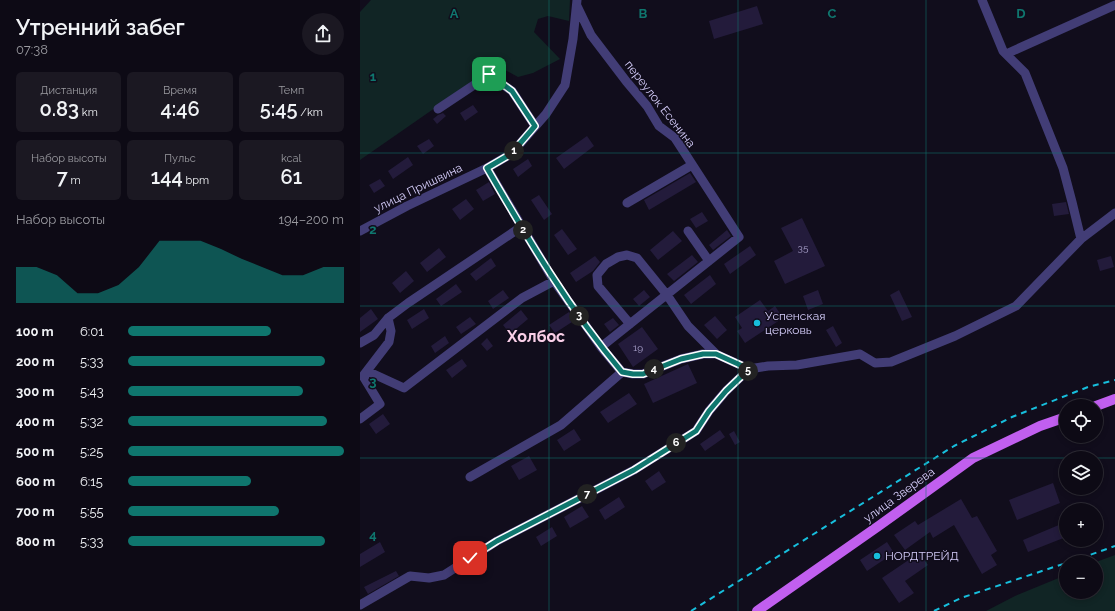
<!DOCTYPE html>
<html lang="ru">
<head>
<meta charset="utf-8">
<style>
  body { margin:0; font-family:Raleway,sans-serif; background:#1b1822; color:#f1f3f6; height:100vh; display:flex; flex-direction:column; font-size:15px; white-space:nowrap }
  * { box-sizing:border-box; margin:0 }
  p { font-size:13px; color:#9a9aa0 }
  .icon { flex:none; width:22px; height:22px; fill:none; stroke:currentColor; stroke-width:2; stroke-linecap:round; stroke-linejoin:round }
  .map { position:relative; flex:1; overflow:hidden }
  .drawer { display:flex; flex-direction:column; background:#0d0a15; width:360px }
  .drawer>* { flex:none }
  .tools { position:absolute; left:699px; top:399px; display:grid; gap:8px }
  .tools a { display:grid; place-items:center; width:44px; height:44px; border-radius:50%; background:#0d0a15; box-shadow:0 2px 6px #0003,0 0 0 1px #2d2b34; font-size:20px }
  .pin { position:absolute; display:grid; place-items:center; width:34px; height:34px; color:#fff; margin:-17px; border-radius:8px; box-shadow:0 2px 6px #0006 }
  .km { position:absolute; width:20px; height:20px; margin:-10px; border-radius:50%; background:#222; color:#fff; font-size:11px; line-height:20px; text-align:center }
  .round { display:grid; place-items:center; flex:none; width:42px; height:42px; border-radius:21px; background:#1b1822 }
  .summary { display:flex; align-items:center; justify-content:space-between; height:68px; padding:0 16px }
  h1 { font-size:22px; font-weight:600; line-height:30px }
  .figures { display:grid; grid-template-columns:repeat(3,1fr); gap:6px; height:68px; padding:4px 16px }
  .figures div { display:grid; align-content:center; border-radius:6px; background:#1b1822; text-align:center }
  .figures b { font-size:20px; font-weight:600 }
  .figures small { font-size:11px; font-weight:400 }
  .figures p { font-size:11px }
  .chart { height:112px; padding:8px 16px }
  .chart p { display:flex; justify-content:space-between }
  .chart svg { width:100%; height:72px; margin-top:4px; fill:#0f766e; opacity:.7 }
  ul { padding:0 16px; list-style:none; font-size:13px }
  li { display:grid; grid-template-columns:64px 48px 1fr; align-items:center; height:30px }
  li i { height:10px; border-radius:5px; background:#0f766e }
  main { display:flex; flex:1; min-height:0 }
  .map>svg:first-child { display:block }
</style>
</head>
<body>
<main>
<section class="drawer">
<div class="summary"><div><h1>Утренний забег</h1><p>07:38</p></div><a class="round"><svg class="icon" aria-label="share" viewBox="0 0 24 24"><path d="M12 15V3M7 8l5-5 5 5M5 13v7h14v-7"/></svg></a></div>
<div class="figures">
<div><p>Дистанция</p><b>0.83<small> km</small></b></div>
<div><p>Время</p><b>4:46</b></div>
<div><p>Темп</p><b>5:45<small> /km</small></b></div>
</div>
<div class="figures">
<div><p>Набор высоты</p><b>7<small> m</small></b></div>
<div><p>Пульс</p><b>144<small> bpm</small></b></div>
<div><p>kcal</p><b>61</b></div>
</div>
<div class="chart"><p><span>Набор высоты</span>194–200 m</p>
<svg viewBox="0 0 160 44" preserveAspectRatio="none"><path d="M0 44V22L10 22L20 27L30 38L40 38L50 33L60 22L70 6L80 6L90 6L100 11L110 17L120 22L130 27L140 27L150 22L160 22V44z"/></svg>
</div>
<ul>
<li><b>100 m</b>6:01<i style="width:66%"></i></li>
<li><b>200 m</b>5:33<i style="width:91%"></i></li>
<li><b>300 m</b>5:43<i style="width:81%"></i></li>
<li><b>400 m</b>5:32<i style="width:92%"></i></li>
<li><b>500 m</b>5:25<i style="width:100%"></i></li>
<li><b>600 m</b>6:15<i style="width:57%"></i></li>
<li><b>700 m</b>5:55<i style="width:70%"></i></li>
<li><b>800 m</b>5:33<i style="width:91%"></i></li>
</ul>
</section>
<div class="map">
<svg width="755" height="611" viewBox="0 0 755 611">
  <rect width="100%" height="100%" fill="#110d1c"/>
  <!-- green -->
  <path fill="#112525" d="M11 0H210L209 21 188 16 178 19 174 32 200 59 173 73 158 77 132 63 108 85 0 160V12Z
    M755 555V611H626L655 596 706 575V592H736V562Z"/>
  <!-- building -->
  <path fill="#231b3b" d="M397 6 403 24 354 39 349 21Z
    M113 105 118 112 105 121 100 113Z
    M83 113 86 116 77 124 73 119 78 115Z
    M227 136 234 146 204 169 196 158Z
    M69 139 74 146 63 154 57 146Z
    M48 157 53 165 33 179 28 171Z
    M168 159 172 166 158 177 153 169Z
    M330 173 336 182 289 210 284 200Z
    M20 179 25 186 14 193 9 185Z
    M129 182 135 194 123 201 116 190Z
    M179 195 192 214 184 220 171 200Z
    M106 199 114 209 100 220 92 209Z
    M706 202 709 214 694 216 692 204Z
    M342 212 348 221 336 228 330 219Z
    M442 218 465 266 425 284 414 261 433 251 421 228Z
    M202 229 217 249 208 255 194 235Z
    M367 230 371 236 353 250 349 245Z
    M313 231 322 241 298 260 290 250Z
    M390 246 396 255 370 274 364 264Z
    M79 248 86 257 67 272 60 263Z
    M332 255 338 262 314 281 307 274Z
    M235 256 240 262 233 271 216 282 210 273Z
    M751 256 754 267 740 271 737 260Z
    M131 258 136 266 116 281 110 274Z
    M46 271 54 281 40 293 32 283Z
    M350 275 356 284 331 304 324 295Z
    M96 284 102 292 81 306 76 299Z
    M143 290 149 298 133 309 128 301Z
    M284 290 290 297 279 306 273 299Z
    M458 290 463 304 448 310 443 296Z
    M539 290 552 317 542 321 530 295Z
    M400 300 408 311 415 306 423 318 385 343 377 331 382 328 375 317Z
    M11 309 18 319 0 332V318Z
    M64 309 69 318 52 329 47 320Z
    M161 310 168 319 150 334 143 325Z
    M209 312 215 320 195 333 189 325Z
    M355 316 367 330 357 339 344 325Z
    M110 317 116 324 101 334 96 327Z
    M253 318 259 325 250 332 244 324Z
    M473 326 482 343 476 347 466 330Z
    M282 327 298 349 273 367 258 344Z
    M85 336 89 343 75 353 71 346Z
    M127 338 133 346 127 351 121 344Z
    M102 359 107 366 92 378 86 370Z
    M328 364 337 383 293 403 284 384Z
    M269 393 277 404 248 423 240 412Z
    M23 414 30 424 16 434 9 424Z
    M214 429 221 440 204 451 197 440Z
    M360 430 365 437 345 451 340 444Z
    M374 431 380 442 375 445 369 434Z
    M169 456 177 470 159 480 151 466Z
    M299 471 306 482 292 491 285 481Z
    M693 483 700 503 657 520 649 500Z
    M259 497 265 507 245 520 239 510Z
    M601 499 612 518 617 516 637 551 631 555 637 565 622 574 594 525 573 538 570 532 545 550 534 535 555 521 558 525Z
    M222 506 229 517 210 528 204 517Z
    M706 522V537L668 552 663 540Z
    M192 527 197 536 181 546 176 537Z
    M20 542 25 552 0 567V554Z
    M527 542 534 553 507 571 500 560Z
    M559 553 568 565 545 581 554 593 539 603 522 578Z
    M36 571 39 576 8 594 4 587Z"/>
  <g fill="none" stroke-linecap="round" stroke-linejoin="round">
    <!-- minor -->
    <path stroke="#423d76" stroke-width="9" d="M622 0 643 51 665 73 703 168 712 202 721 239
      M217 6 231 35 266 81 287 106 299 126 315 138 379 237 241 347
      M646 54 755 5
      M78 109 129 75 152 91 175 126
      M267 203 332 165
      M0 231 47 206 127 168 151 154 186 114 205 85 213 39 217 0
      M328 231 349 261
      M270 324 238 286 237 275 246 264 258 257 267 255 277 258 307 295 328 326 356 354
      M0 343 14 335 28 318 48 303 161 227
      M389 369 408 366 437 365 500 354 515 363 531 362 595 336 656 306 721 239 755 213
      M7 371 44 388 162 298 194 281
      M0 419 20 404 3 376 29 342 31 331 28 318
      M110 477 201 425 262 372
      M0 605 50 576 69 578 84 575 137 541 274 470 336 431 349 411 366 391 389 369 356 354H343L321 359 283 374H273L262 372 241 347 194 281 127 168"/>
    <!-- major -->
    <path stroke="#c15fef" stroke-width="10" d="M736 406 755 399
      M397 611 520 525 613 458 680 426 706 417"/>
    <!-- rail -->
    <path stroke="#17bedc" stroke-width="2" stroke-dasharray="6 5" stroke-linecap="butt" d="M710 562 755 546
      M331 611 594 446 652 417 728 387 755 380
      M574 611 601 598 706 563"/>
  </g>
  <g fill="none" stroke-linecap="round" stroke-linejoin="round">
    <!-- route casing -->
    <g stroke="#fff" stroke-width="8">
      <path id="route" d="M110 558 137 541 274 470 336 431 349 411 366 391 389 369 356 354H343L321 359 283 374H273L262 372C209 309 168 239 127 168L151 154 175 126 152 91 129 74"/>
    </g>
    <!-- route -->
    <use href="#route" stroke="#0f766e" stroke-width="5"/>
  </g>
  <!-- grid -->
  <path fill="none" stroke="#0f766e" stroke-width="1" stroke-opacity="0.55" d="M189 0V611M378 0V611M566 0V611M0 153H755M0 306H755M0 458H706M736 458H755"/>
  <!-- markers -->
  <g fill="#17bedc" stroke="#110d1c" stroke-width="1.5">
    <circle cx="397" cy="323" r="4"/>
    <circle cx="517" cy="556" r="4"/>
  </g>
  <g text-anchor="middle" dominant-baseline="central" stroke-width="3" stroke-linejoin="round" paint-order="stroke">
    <!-- number labels -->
    <g font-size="10" fill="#a8a0ca">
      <text x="443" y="247">35</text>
      <text x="278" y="347">19</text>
    </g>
    <!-- street labels -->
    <g font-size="12" fill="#d5cdfa" stroke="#110d1c">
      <text transform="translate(300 104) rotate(52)">переулок Есенина</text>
      <text transform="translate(58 188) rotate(-26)">улица Пришвина</text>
      <text transform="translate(539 495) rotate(-36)">улица Зверева</text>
    </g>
    <!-- poi labels -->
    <g font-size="12" fill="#d5cdfa" stroke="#110d1c" text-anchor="start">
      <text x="405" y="316">Успенская<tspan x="405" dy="14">церковь</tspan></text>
      <text x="525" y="556">НОРДТРЕЙД</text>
    </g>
    <!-- district labels -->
    <g font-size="16" font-weight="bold" fill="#facfe8" stroke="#110d1c">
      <text x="176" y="336">Холбос</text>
    </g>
  </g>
  <g font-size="13" text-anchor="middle" font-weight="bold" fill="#0f766e" stroke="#110d1c" stroke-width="3" stroke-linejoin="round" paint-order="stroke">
    <text x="94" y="18">A</text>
    <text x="283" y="18">B</text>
    <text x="472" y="18">C</text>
    <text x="661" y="18">D</text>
    <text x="13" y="81">1</text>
    <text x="13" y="234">2</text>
    <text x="13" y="386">3</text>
    <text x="13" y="539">4</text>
  </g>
</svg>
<div class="tools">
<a><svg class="icon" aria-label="locate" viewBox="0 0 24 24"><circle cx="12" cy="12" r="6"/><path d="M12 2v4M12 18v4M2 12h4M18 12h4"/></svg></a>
<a><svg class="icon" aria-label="layers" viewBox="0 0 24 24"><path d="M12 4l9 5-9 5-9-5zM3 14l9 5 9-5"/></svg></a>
<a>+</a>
<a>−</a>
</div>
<div class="pin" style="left:129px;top:74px;background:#1e9e55"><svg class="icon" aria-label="arrive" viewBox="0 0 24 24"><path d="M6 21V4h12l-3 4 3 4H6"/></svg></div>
<div class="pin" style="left:110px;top:558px;background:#d93025"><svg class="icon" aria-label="check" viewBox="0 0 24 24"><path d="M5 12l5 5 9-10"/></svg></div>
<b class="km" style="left:154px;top:151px">1</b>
<b class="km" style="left:163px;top:230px">2</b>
<b class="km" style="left:219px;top:316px">3</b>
<b class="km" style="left:294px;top:369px">4</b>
<b class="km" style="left:388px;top:371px">5</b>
<b class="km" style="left:316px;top:443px">6</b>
<b class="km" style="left:227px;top:494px">7</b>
</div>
</main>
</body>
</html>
